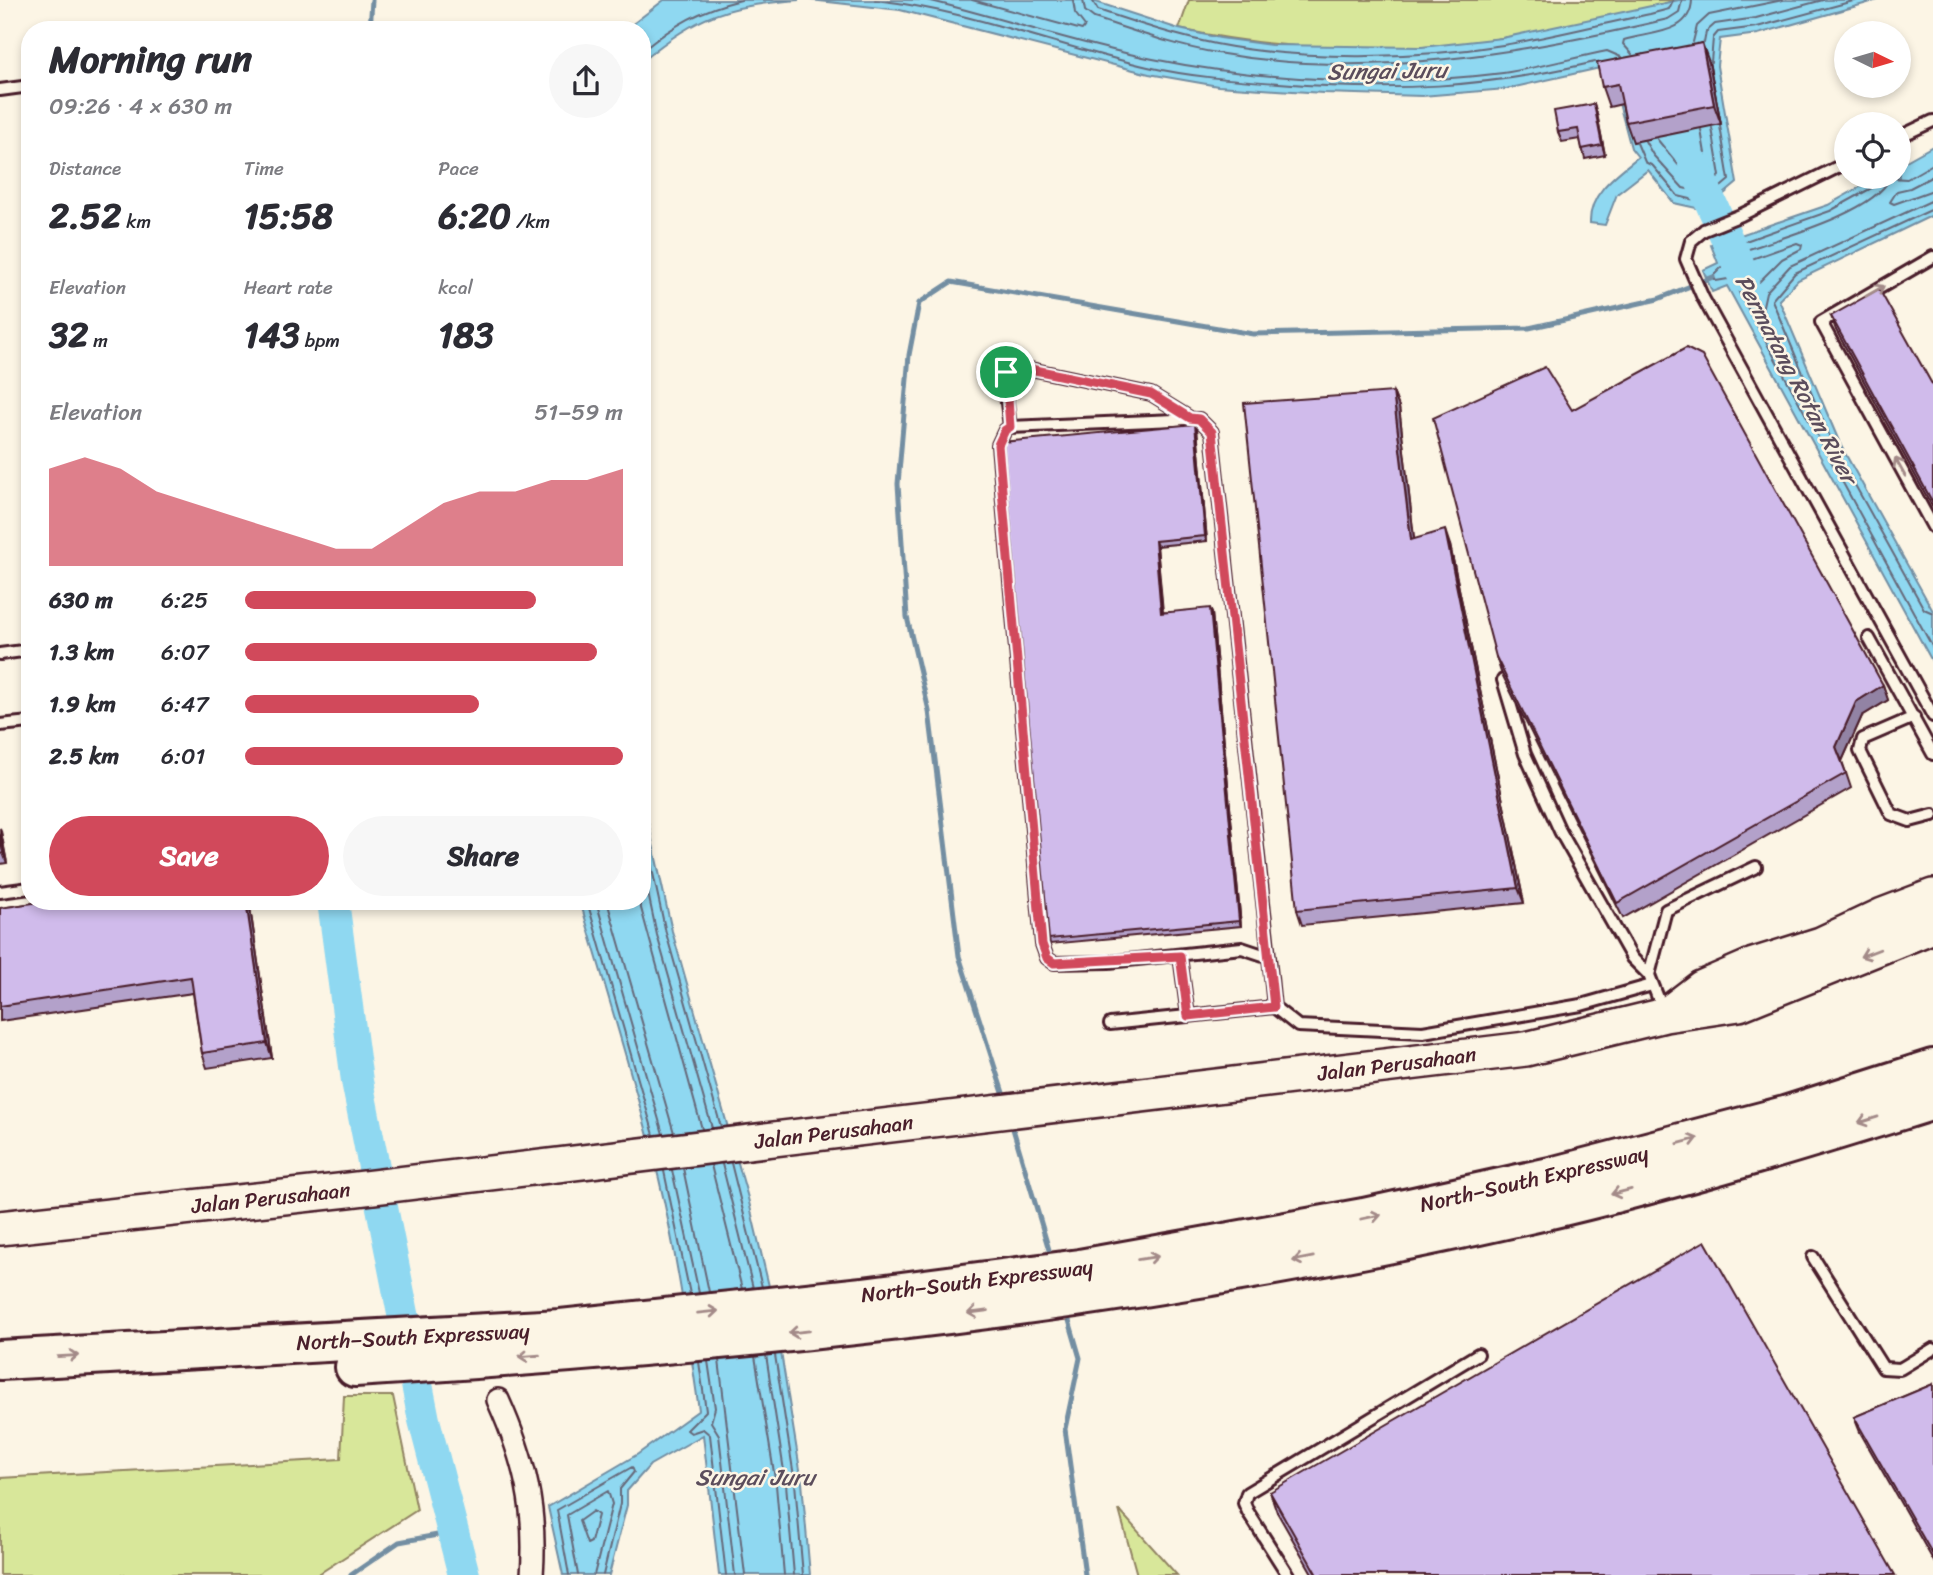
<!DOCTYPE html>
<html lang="en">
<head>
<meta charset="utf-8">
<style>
  body { margin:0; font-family:Sriracha,sans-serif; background:#f7f7f7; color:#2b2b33; height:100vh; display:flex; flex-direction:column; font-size:26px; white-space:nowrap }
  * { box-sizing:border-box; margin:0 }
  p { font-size:23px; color:#7c7c81 }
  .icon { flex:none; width:38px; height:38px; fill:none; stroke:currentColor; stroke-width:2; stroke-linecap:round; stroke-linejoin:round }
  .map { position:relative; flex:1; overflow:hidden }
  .details { position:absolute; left:21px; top:21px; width:630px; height:889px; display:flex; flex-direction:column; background:#fff; border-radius:28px; box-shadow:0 4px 10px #0003 }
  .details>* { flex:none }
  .needle { width:46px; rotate:95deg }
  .tools { position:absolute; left:1834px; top:21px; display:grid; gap:14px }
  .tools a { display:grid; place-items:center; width:77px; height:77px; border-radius:50%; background:#fff; box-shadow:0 4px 10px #0003; font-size:35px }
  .pin { position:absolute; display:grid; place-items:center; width:60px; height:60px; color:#fff; margin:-30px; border:4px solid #fff; border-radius:50%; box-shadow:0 2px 7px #0007 }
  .round { display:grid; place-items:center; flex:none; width:74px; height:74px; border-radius:37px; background:#f7f7f7 }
  .headline { display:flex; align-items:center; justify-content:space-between; height:119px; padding:0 28px }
  h1 { font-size:38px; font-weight:700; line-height:52px }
  .figures { display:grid; grid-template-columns:repeat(3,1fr); gap:10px; height:119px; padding:7px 28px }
  .figures div { display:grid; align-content:center }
  .figures b { font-size:35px; font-weight:700 }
  .figures small { font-size:19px; font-weight:400 }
  .figures p { font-size:19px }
  .chart { height:196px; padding:14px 28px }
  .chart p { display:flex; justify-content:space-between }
  .chart svg { width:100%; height:126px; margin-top:7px; fill:#d1495b; opacity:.7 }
  .button { display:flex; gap:14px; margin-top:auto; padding:14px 28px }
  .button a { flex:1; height:80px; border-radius:42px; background:#d1495b; color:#fff; font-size:28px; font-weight:700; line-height:80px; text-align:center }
  .button a+a { background:#f7f7f7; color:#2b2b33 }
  ul { padding:0 28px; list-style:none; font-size:23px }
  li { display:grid; grid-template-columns:112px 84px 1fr; align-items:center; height:52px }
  li i { height:18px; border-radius:9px; background:#d1495b }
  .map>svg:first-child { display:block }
</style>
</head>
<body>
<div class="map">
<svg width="1933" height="1575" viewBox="0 0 1933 1575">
  <rect width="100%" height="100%" fill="#fcf5e5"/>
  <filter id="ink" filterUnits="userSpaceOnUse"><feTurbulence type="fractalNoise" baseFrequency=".0143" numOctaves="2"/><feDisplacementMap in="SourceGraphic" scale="14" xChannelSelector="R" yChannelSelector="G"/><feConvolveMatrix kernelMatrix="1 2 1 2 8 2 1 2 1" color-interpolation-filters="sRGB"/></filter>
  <g filter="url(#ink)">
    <!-- green -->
    <path fill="#d8e79a" stroke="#918362" stroke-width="2" d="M1189 0H1679C1621 14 1561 28 1502 38 1397 56 1283 51 1179 29Z
      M344 1396H393L417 1510 317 1575H0V1478L341 1459Z
      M1119 1510 1177 1575H1137Z"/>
    <!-- water -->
    <path fill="#8fd8f1" stroke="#738ea2" stroke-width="2" d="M664 0H799C728 5 697 15 642 61V30H625Z
      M810 0H1090L1179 29 1220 38 1271 45 1422 47 1502 38 1679 0H1878L1758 34 1720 39 1717 66 1737 183 1705 210 1674 203 1648 170 1617 194 1605 225 1590 223C1589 193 1617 174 1638 157L1631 148 1609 66 1506 89 1422 96 1323 93 1218 86 1149 74 900 10Z
      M1933 146V215L1798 280 1779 300 1841 446 1933 611V663L1727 286 1712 292 1703 270 1718 263 1711 245 1828 205 1878 177H1899V165Z
      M642 795 672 931 748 1198 773 1303 802 1482 810 1575H719L703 1435 650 1465 627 1491V1505L609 1575H563L548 1507 638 1454 699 1410C688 1333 677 1255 659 1179 636 1085 607 993 580 901H642Z"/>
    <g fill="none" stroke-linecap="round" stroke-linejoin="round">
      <!-- shore -->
      <path stroke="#66697a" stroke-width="2" d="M875 0C967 10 1057 46 1148 67 1191 77 1235 80 1279 83 1393 92 1484 88 1595 62
        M927 0C1002 18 1077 44 1153 59 1260 81 1395 87 1503 73 1538 68 1572 58 1607 51L1621 57
        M972 0 1082 30 1085 26 1075 13 1073 0
        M1083 0 1085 11 1094 18C1135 31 1175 46 1217 53 1368 80 1520 54 1668 19L1679 12 1682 0
        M1092 0 1098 10C1137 23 1175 36 1216 44 1302 61 1417 59 1503 45 1552 37 1601 24 1650 14L1669 9 1673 0
        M1693 42 1697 26 1709 15 1783 0
        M1704 43 1706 32 1715 24 1756 18 1823 0
        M642 51C675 24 700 10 741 0
        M1632 54 1623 44 1624 40C1649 32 1691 35 1692 0
        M1711 62 1713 38 1718 32 1757 27 1857 0
        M1657 139 1689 178 1698 181 1708 171 1701 130
        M1645 141 1653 155 1683 188 1701 192 1720 176 1712 128
        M1637 143 1645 162 1653 166 1678 196 1703 202 1729 180 1720 126
        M1933 164 1907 179 1890 178C1874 214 1773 240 1734 254L1732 270 1762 310 1766 292 1790 266 1933 200
        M1933 176 1910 188 1897 191 1890 202 1894 204 1933 190
        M1880 177 1877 185 1830 211 1723 249 1724 265 1713 276 1716 281 1728 279 1734 283 1933 648
        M1933 209 1795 273 1772 300 1835 449 1924 609 1933 613
        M1797 243 1802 245 1801 249 1782 259 1759 282 1755 281 1744 266 1746 261Z
        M642 823 666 933 721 1127
        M642 865 657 935 712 1128
        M587 901 654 1135
        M596 901 663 1134
        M607 901 674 1133
        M639 901 702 1129
        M731 1163 762 1287
        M722 1164 753 1288
        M711 1165 742 1289
        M683 1168 709 1292
        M672 1170 699 1293
        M664 1171 690 1294
        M766 1355 786 1484 794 1575
        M775 1355 795 1483 803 1575
        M755 1356 776 1485 784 1575
        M719 1360 745 1575
        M708 1361 715 1408 711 1422 719 1435 735 1575
        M699 1362 706 1411 687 1430 691 1433 703 1429 710 1435 726 1575
        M593 1511 598 1515 591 1542 587 1544 579 1521Z
        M569 1575 557 1510 632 1467 634 1472 620 1489V1504L603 1575
        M578 1575 567 1515 608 1491 612 1504 594 1575"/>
      <!-- stream -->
      <path stroke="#738ea2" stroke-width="5" d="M370 30 372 0
        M1005 1099 959 956 929 711 907 617 898 484 909 355 919 303 951 282 1253 334 1529 328 1658 299 1713 277
        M1011 1122 1052 1260
        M1066 1310 1080 1358 1065 1429 1085 1575
        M351 1575 399 1542 454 1532"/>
      <!-- river -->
      <path stroke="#8fd8f1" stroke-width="32" d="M1694 165 1744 277
        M333 901 357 1081 424 1420 464 1575"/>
      <!-- lane casing -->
      <g stroke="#4a1f2b" stroke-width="16">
        <path id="lane" d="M0 90 30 86
          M1899 137 1933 121
          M1846 163 1741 215 1704 230 1691 241 1686 259 1703 298 1933 716
          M1933 257 1821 322 1933 527
          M1010 427 1004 379 1006 372 1016 366 1151 394 1190 418
          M1869 638 1933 754
          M0 654 30 650
          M1503 680 1525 754 1560 831 1632 958 1649 975 1664 1013
          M1914 717 1863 739 1860 751 1891 814 1910 821 1933 815
          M0 725 30 722
          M0 892 30 888
          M1180 956 1188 1016
          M1269 957 1212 432 1199 419 1010 427 1005 430 998 445 1042 944 1047 958 1054 963 1109 962 1242 948 1269 957 1274 1007 1298 1026 1423 1032 1581 1005 1652 985
          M1649 975 1666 910 1756 867
          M1110 1024 1274 1007
          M1813 1257 1883 1368 1900 1369 1933 1349
          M1288 1575 1248 1512 1244 1503 1247 1493 1478 1354"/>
      </g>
      <!-- street casing -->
      <g stroke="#4a1f2b" stroke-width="26">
        <path id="street" d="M498 1400C525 1460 537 1509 532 1575"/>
      </g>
      <!-- primary casing -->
      <g stroke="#4a1f2b" stroke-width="38">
        <path id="primary" d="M1671 1011 1701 988 1754 965 1821 944 1883 915 1933 896
          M0 1228 348 1190 1526 1049 1665 1015 1739 1004 1933 926"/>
      </g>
      <!-- highway casing -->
      <g stroke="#4a1f2b" stroke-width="44">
        <path id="highway" d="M0 1360 561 1329 863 1297 1080 1269 1364 1218 1555 1176 1785 1116 1933 1069
          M355 1367C753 1343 1148 1301 1537 1212 1671 1181 1802 1141 1933 1100"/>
      </g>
      <!-- lane -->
      <use href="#lane" stroke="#fcf5e5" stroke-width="10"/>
      <!-- street -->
      <use href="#street" stroke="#fcf5e5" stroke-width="21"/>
      <!-- primary -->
      <use href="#primary" stroke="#fcf5e5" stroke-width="33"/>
      <!-- highway -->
      <use href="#highway" stroke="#fcf5e5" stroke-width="38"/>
    </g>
    <!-- wall -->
    <path fill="#b3a1ca" stroke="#4a1f2b" stroke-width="2" d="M1709 62 1721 124 1633 142 1626 122 1622 104 1609 107 1602 87Z
      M1594 104 1597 114 1605 155 1585 159 1580 139 1562 142 1558 132Z
      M1831 316 1932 384 1933 383V508L1836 330Z
      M1393 392 1399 407 1414 539 1450 545 1524 903 1302 925 1297 910Z
      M1572 410 1883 685 1888 700 1862 716 1842 761 1851 788 1623 918 1501 672 1496 657Z
      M1197 429 1207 541 1157 546 1163 612 1212 613 1241 926 1050 944 1049 939 1003 442Z
      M0 828 7 863 0 864Z
      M46 901H249L272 1058 207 1068 202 1053 193 993 0 1021V908Z
      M1933 1384V1560L1860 1432 1854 1417Z
      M1270 1492 1895 1575H1313L1277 1512Z"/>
    <!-- shaded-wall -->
    <path fill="#9283a4" stroke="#4a1f2b" stroke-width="2" d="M1702 43 1709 62 1721 124 1714 105Z
      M1594 104 1597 114 1605 155 1602 145Z
      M1393 392 1399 407 1416 555 1411 540Z
      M1195 424 1197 429 1207 541 1205 536Z
      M1445 530 1450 545 1524 903 1518 888Z
      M1155 541 1157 546 1163 618 1161 613Z
      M1210 608 1212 613 1241 926 1239 921Z
      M1883 685 1888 700 1862 716 1842 761 1836 747 1856 702Z
      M0 828 1 831 7 863 3 853Z
      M246 901H249L272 1058 267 1043Z"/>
    <!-- building -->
    <path fill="#d0bbeb" stroke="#4a1f2b" stroke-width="2" d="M1702 43 1714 105 1626 122 1618 84 1602 87 1597 63Z
      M1594 104 1602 145 1582 149 1578 129 1558 132 1554 111Z
      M1879 289 1932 384 1933 383V503L1831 316Z
      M1686 348 1702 356 1883 685 1856 702 1836 747 1846 773 1617 903 1496 657 1433 418 1545 367 1572 410Z
      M1393 392 1411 540 1445 530 1518 888 1297 910 1244 403Z
      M1195 424 1205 536 1155 541 1161 613 1210 608 1239 921 1049 939 1003 442Z
      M0 835 3 853 0 854Z
      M46 901H246L267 1043 202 1053 191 977 0 1006V908Z
      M1705 1241 1895 1575H1317L1270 1492Z
      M1933 1384V1555L1854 1417Z"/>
    <!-- one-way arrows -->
    <defs><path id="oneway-shaft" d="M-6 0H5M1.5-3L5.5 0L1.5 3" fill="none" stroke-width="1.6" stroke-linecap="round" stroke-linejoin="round" transform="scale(1.75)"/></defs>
    <g stroke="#a38a88">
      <use href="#oneway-shaft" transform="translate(1875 291) rotate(-30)"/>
      <use href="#oneway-shaft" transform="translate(1900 467) rotate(-119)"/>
      <use href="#oneway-shaft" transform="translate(1870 953) rotate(159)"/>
      <use href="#oneway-shaft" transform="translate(1868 1120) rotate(163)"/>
      <use href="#oneway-shaft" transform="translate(1688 1141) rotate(-15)"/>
      <use href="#oneway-shaft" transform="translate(1621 1192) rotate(166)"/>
      <use href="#oneway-shaft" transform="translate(1371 1217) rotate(-12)"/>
      <use href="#oneway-shaft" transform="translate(1148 1258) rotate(-9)"/>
      <use href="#oneway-shaft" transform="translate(1303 1259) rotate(169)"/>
      <use href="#oneway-shaft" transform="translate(708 1312) rotate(-6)"/>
      <use href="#oneway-shaft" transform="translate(978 1312) rotate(173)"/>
      <use href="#oneway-shaft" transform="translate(799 1332) rotate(174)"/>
      <use href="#oneway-shaft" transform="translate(68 1356) rotate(-3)"/>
      <use href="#oneway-shaft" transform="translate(529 1356) rotate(176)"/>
    </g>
  </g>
  <g fill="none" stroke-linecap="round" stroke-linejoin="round" filter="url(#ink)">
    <!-- route casing -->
    <g stroke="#fff" stroke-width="14">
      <path id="route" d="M1016 366 1151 394 1190 418 1199 419 1212 432 1274 1007 1188 1016 1180 956 1054 963 1047 958 1042 944 998 445 1005 430 1010 427 1006 372Z"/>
    </g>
    <!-- route -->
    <use href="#route" stroke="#d1495b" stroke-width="9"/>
  </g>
  <g text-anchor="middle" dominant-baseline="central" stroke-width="5" stroke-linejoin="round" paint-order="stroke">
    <!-- street labels -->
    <g font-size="21" fill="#4a1f2b" stroke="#fcf5e5">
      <text transform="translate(1397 1064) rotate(-7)">Jalan Perusahaan</text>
      <text transform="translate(834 1132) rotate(-7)">Jalan Perusahaan</text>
      <text transform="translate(1534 1179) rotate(-13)">North–South Expressway</text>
      <text transform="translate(271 1198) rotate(-6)">Jalan Perusahaan</text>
      <text transform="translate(977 1281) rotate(-7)">North–South Expressway</text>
      <text transform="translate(413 1337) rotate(-3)">North–South Expressway</text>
    </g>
    <!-- water labels -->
    <g font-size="23" font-style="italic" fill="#5b4d5c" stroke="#fcf5e5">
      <text transform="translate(1387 71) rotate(-1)">Sungai Juru</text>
      <text transform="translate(1796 379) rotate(62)">Permatang Rotan River</text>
      <text x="755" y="1477">Sungai Juru</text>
    </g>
  </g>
</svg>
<div class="tools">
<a><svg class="needle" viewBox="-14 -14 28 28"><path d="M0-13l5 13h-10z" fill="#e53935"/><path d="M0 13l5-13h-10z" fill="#7c7c81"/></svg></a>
<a><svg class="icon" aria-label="locate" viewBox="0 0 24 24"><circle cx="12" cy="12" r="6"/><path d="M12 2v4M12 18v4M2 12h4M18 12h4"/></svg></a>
</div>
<div class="pin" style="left:1006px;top:372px;background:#1e9e55"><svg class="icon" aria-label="arrive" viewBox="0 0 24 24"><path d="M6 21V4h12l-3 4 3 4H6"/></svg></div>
<section class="details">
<div class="headline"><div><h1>Morning run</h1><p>09:26 · 4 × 630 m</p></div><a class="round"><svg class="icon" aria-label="share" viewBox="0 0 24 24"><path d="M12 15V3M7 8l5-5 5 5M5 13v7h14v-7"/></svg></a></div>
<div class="figures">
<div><p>Distance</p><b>2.52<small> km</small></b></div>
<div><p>Time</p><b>15:58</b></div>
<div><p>Pace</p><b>6:20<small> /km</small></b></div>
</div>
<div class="figures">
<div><p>Elevation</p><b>32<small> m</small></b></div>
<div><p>Heart rate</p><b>143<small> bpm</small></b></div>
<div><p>kcal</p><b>183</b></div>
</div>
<div class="chart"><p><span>Elevation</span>51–59 m</p>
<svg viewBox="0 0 160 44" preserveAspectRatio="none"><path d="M0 44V10L10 6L20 10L30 18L40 22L50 26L60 30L70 34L80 38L90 38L100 30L110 22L120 18L130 18L140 14L150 14L160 10V44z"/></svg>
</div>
<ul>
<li><b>630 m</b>6:25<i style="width:77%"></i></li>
<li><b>1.3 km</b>6:07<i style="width:93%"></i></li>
<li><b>1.9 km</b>6:47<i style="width:62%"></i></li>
<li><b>2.5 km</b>6:01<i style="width:100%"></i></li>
</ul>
<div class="button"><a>Save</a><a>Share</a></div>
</section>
</div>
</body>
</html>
